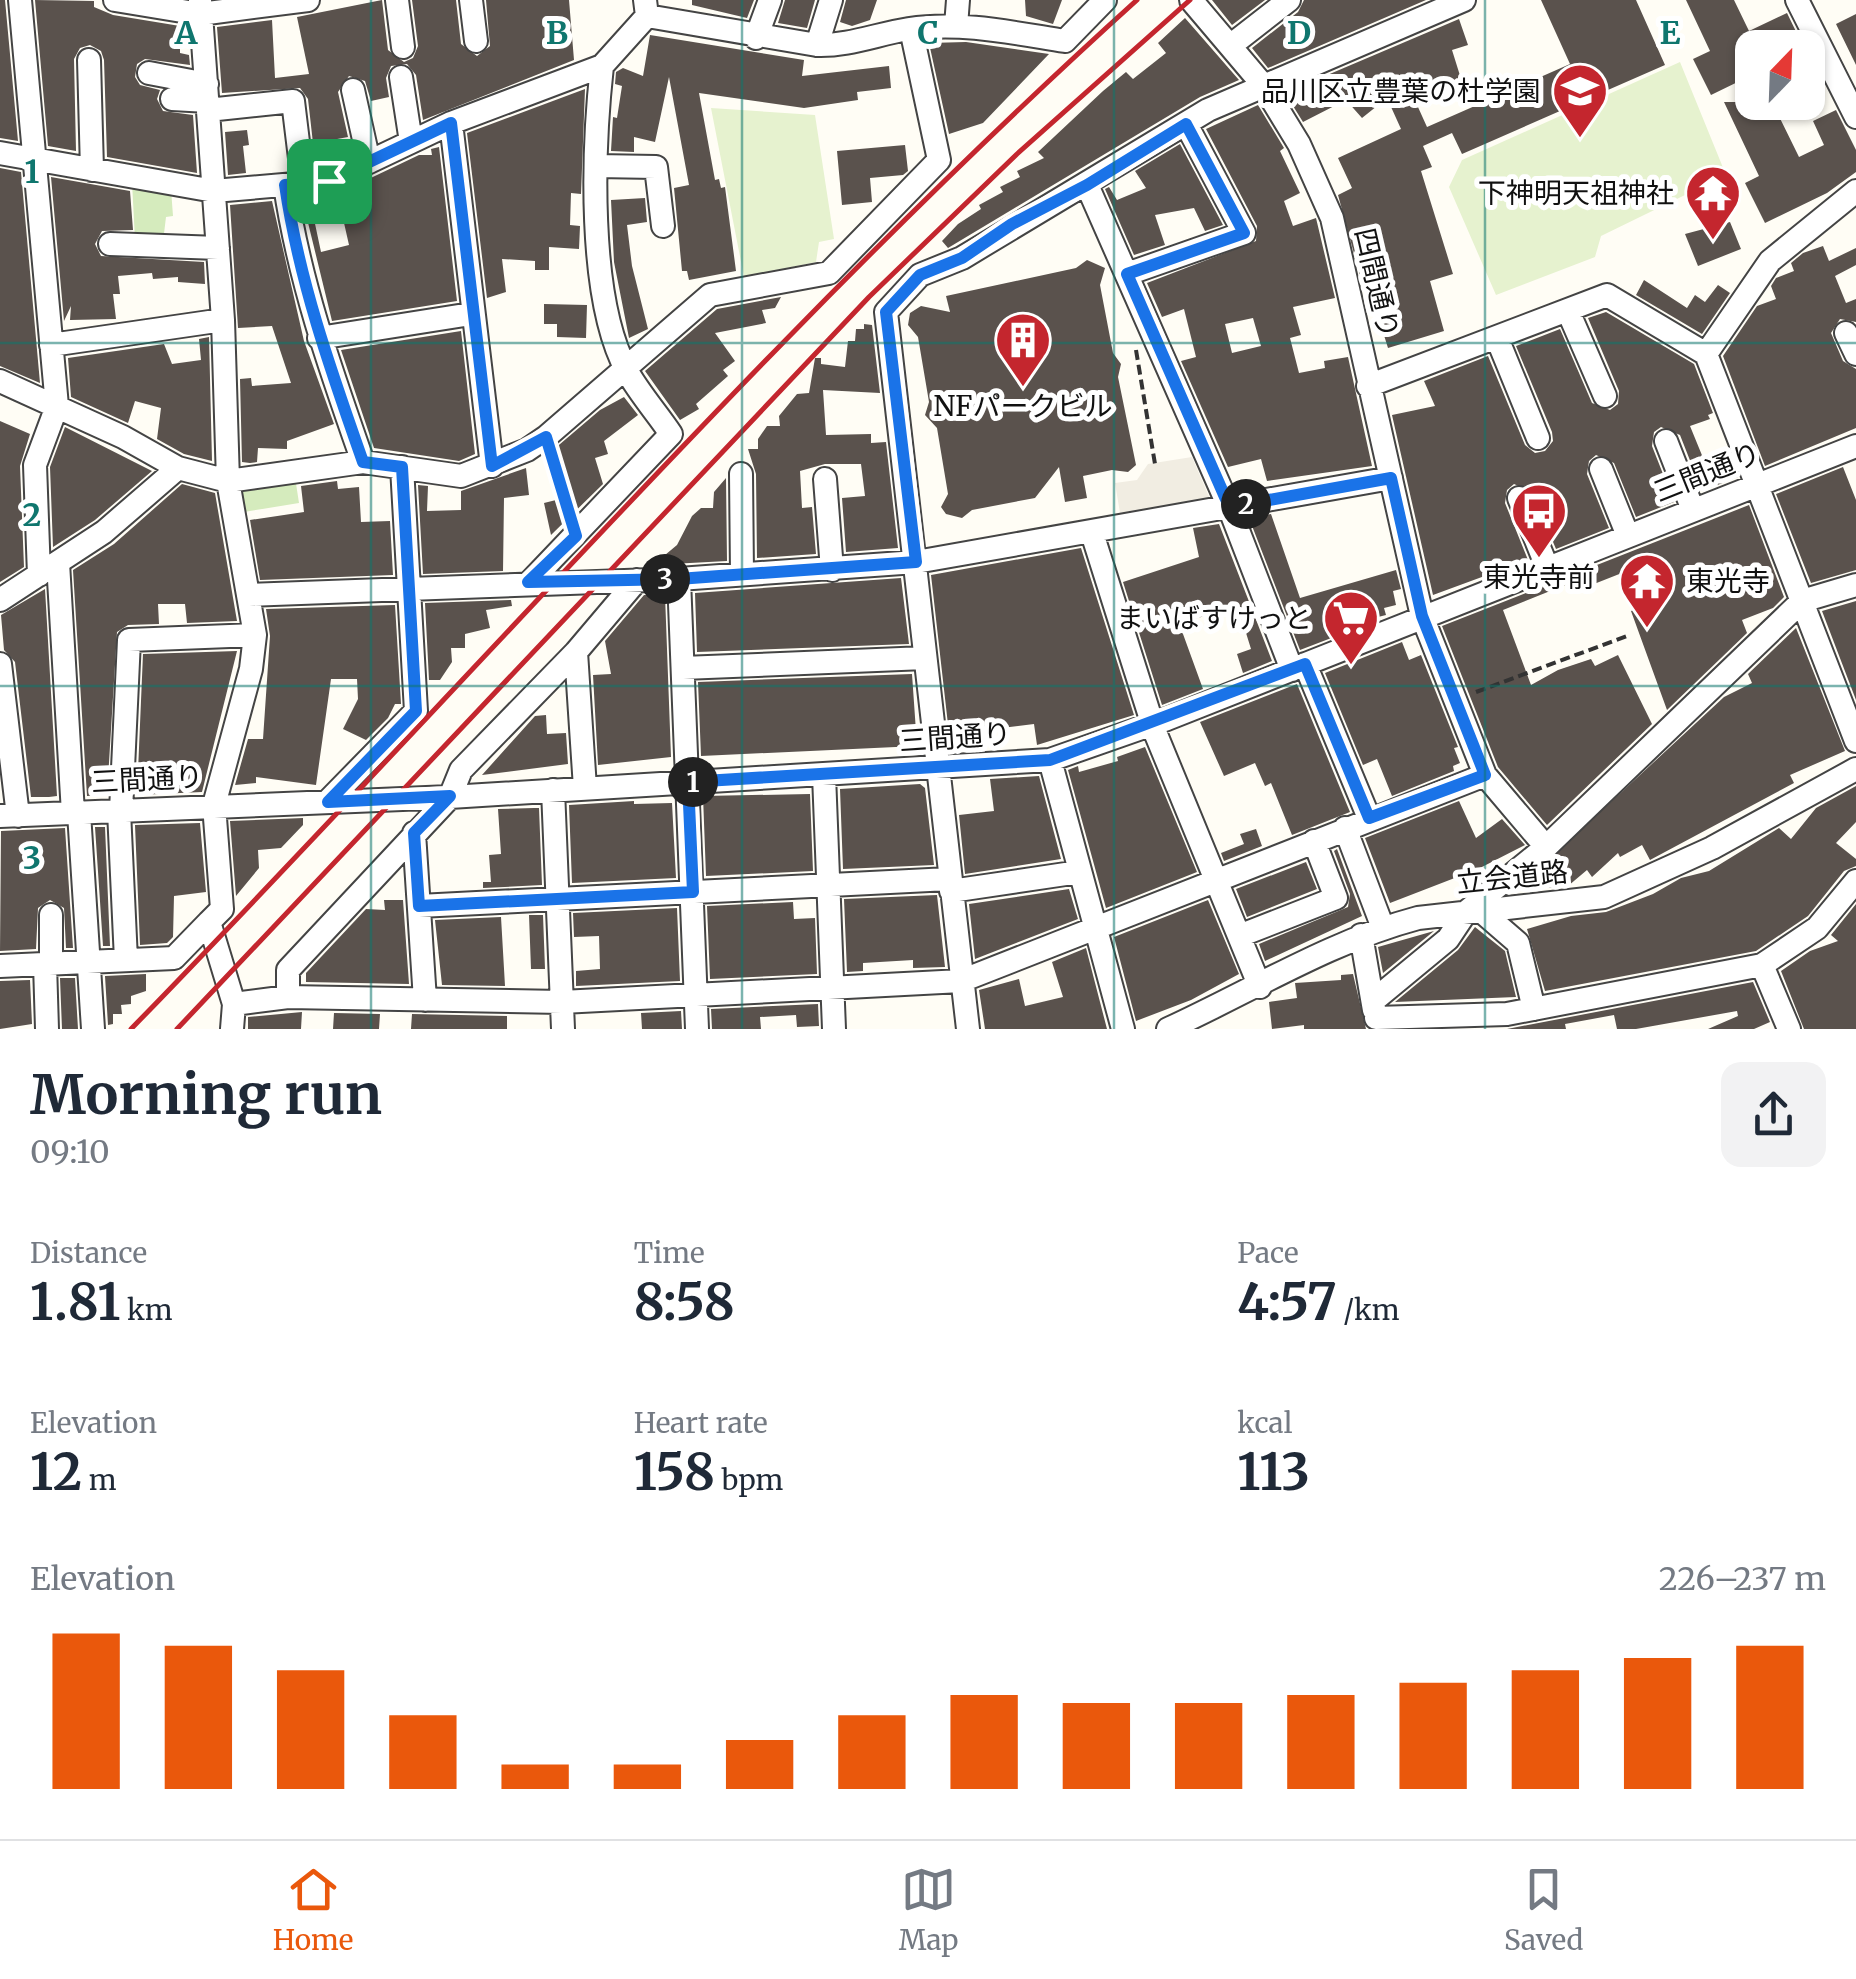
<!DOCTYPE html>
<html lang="en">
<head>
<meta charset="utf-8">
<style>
  body { margin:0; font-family:Merriweather,"Noto Sans JP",serif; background:#f2f2f3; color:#1f2937; height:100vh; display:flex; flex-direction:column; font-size:38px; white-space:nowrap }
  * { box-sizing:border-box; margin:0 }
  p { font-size:32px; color:#747a83 }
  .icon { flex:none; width:55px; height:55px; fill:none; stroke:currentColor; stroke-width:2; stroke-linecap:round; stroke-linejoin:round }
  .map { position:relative; height:1029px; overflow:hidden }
  .details { display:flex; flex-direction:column; background:#fff; flex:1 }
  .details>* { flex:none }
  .needle { width:65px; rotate:23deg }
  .tools { position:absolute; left:1735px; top:30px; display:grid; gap:20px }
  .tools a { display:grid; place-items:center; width:90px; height:90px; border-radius:20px; background:#fff; box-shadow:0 2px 8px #0004; font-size:50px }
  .pin { position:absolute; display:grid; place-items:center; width:85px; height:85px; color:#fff; margin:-42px; border-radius:20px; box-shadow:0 5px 15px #0006 }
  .km { position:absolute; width:50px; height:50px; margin:-25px; border-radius:50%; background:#222; color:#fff; font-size:28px; line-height:50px; text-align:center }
  .round { display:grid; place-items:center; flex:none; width:105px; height:105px; border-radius:20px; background:#f2f2f3 }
  .summary { display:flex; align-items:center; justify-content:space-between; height:170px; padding:0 30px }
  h1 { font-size:55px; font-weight:700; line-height:75px }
  .metrics { display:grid; grid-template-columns:repeat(3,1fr); gap:15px; height:170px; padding:10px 30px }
  .metrics div { display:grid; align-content:center }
  .metrics b { font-size:50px; font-weight:700 }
  .metrics small { font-size:28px; font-weight:400 }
  .metrics p { font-size:28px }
  .chart { height:280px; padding:20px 30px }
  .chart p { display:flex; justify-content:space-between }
  .chart svg { width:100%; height:180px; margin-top:10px; stroke:#ea580c; stroke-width:6 }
  .tab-bar { display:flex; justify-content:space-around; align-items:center; height:140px; border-top:2px solid #e0e1e3; background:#fff; font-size:28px; color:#747a83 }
  .tab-bar a { display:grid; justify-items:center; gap:5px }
  .tab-bar .selected { color:#ea580c }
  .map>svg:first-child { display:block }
</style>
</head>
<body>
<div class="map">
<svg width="1856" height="1029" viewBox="0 0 1856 1029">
  <rect width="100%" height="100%" fill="#fffdf5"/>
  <!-- green -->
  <path fill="#d5ebbd" d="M132 182 171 189 173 216 166 217 163 242 135 240Z
    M295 477 299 503 244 512 239 486Z"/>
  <!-- pitch -->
  <path fill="#e6f2cf" d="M1680 62 1726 175 1601 236 1595 257 1496 295 1449 187 1462 160Z
    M711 108 815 115 834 239 819 242 816 262 744 277Z"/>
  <!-- plaza -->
  <path fill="#f1ede2" d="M1192 457 1210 499 1149 508 1139 515 1137 511 1120 513 1115 483 1137 480 1148 464Z"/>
  <!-- building -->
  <path fill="#5a524d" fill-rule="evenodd" d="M0 0H5L18 141 0 138Z
    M35 0 94 1V7L113 15 180 26V53L189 55 190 65 145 59 137 64 135 77 140 85 160 90 157 99 163 111 193 115 197 173 107 157 104 60 101 51 90 45 80 48 74 59 76 151 48 146Z
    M382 0 388 50 404 62 413 58 418 46 412 0H456L461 44 477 56 490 46 486 0H569L574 60 423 120 416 75 407 64 391 66 386 78 389 97 371 101 365 81 349 76 338 92 348 137 321 142 323 150 314 152 308 99 300 88 222 93 217 27 272 20 275 78 309 74 297 17Z
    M692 0H754L747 18 692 5Z
    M785 0H815L807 28 778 23Z
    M846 0H877L870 20 852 26 840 22Z
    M1025 0H1062L1053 24 1026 16Z
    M1212 0H1265L1232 25Z
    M1304 0H1426L1268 68 1252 48 1298 12Z
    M1541 0H1636L1665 65 1462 154 1452 133 1423 146 1432 167 1421 171 1453 274 1430 281 1444 331 1388 348 1366 278 1361 279 1338 195 1352 188 1338 158 1401 129 1387 98 1362 118 1346 100 1303 122 1285 93 1459 19 1468 45 1452 50 1462 82 1413 96 1427 127 1570 64Z
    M1686 0H1734L1749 31 1787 13 1804 48H1752V75L1711 95 1693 59 1710 51Z
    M1856 14V65L1836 24Z
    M1185 18 1239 80 1200 97 948 248 942 241 958 224 981 209 979 205 1003 192 1000 187 1020 177 1017 171 1044 158 1038 152 1103 91 1126 72 1133 79 1166 53 1158 43Z
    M650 35 804 60 802 76 889 66 891 88 857 92 858 100 804 108 699 93 715 180 719 179 721 188 725 187 736 271 689 280 687 271H682L674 188 689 185 669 77 655 142 634 137V152L611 151 613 117 617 118 622 86 615 84 616 72 623 68 643 76Z
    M966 42 1049 54 983 123 949 134 929 43Z
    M585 89 581 194 571 193 570 225 580 226 579 249 549 247V270H535V261L502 259 506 292 487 298 467 133Z
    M1724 102H1772L1799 157 1824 145 1813 121 1836 110 1856 150V172L1827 193 1765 223 1745 183 1759 176Z
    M1258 105 1284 148 1280 151 1300 193 1284 201 1293 226 1316 218 1335 298 1293 307 1301 335 1290 338 1299 373 1325 368 1324 361 1348 357 1372 466 1267 481 1261 459 1228 467 1181 361 1196 357 1184 309 1162 317 1147 283 1256 241 1257 226 1206 129ZM1253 318 1261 346 1232 353 1225 324Z
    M247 130 249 145 243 146 246 173 228 175 225 132Z
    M1180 144 1223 225 1205 231 1194 208 1155 215 1165 245 1134 255 1105 189 1109 187 1117 200 1146 188 1135 171Z
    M905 145 908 171 903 175 870 178 872 202 842 205 837 151Z
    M439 147 457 301 332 321 302 198 335 195 419 155H432L431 149ZM342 214 349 245 321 252 314 219Z
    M0 168 21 172 40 383 0 366Z
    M51 177 130 191 133 230 102 231 95 244 101 256 204 262 205 284 178 282V277L153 279 152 273 118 276 120 294H113L116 319 70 320 71 306 64 321Z
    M645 198 647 222 627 225 632 266 648 329 629 338 614 262 611 200Z
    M272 201 304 341 334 424 287 441V449L258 448 257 462 250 463 242 462 240 379 251 378 252 386 291 383 272 326 238 328 230 205Z
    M1730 222 1741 249 1698 266 1685 234Z
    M1823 246 1829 261 1856 248V265L1835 276 1846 303 1856 299V322L1840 319 1831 333 1843 361 1856 369V428L1765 466 1723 356 1757 306 1776 299 1771 286 1776 278 1794 271 1791 263 1803 253Z
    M1087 260 1105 268 1100 285 1113 353 1121 364 1118 377 1136 465 1128 472 1112 470 1083 476 1087 498 1065 502 1059 467 1035 498 972 510 962 518 946 514 941 507 948 494 937 428 925 415 929 402 918 337 908 325 910 313 921 306 950 312 946 296 1076 268Z
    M1644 280 1687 308 1695 295 1705 302 1718 285 1730 293 1702 334 1636 295Z
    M781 297 775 308 762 310 766 323 715 333 735 361 723 370 728 376 696 404 699 409 680 420 645 371 717 309Z
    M544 304 587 305 586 338 557 337V324H544Z
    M1606 312 1694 364 1713 413 1708 415 1710 419 1690 426 1708 470 1732 461 1738 477 1702 491 1680 435 1661 427 1654 432 1652 446 1674 502 1636 517 1614 463 1596 455 1589 461 1587 474 1609 528 1556 549 1532 492 1514 484 1507 490 1505 503 1528 560 1433 595 1392 415 1435 406 1424 381 1488 356 1525 445 1535 453 1545 451 1553 441 1552 432 1516 346 1560 329 1592 403 1610 410 1618 404 1619 391 1588 318Z
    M864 324 872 325 880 393 823 390 826 435 871 434V443L886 442 898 548 846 552 842 498 865 496 861 464H825L800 471 802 508 812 507 816 554 757 558 756 474 748 449H758V439L767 426H780L779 416 797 394 809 393 815 358H821V364L845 367 848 341H855L856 329H864Z
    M461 331 475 454 459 461 374 448 341 350Z
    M209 337 212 461 184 454 157 439 161 408 135 401 128 423 71 397 68 358 164 344 172 364 201 360 199 339Z
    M624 397 638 415 604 441 608 454 595 458 603 484 551 535 544 503 568 497 553 450 600 410Z
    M0 421 30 434 20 466 24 567 0 582Z
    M65 427 152 471 95 520 53 547 50 467Z
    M1843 467 1856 500V570L1811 583 1776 494Z
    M526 468 529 495 504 498 503 571 423 574 418 485 428 486 427 511 461 510V491Z
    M726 478 727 561 653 565 677 545 692 516 701 508H713L714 492Z
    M337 481 338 489 359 487 361 522 390 521 393 575 260 580 250 520 304 512 301 486Z
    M182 484 215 493 237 621 187 623 185 604H158L159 624 128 625 117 632 107 795 87 796 73 570 114 544Z
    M1749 505 1784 597 1773 608 1742 620 1747 633 1667 710 1631 611 1645 606 1632 569 1594 584 1590 575 1503 610 1531 685 1558 670 1591 659 1595 666 1618 655 1652 724 1547 825 1498 767 1442 626Z
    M1271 514 1300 598 1396 570 1401 589 1393 591 1396 605 1384 608 1386 615 1358 622 1360 627 1300 650 1249 518Z
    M1219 524 1272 661 1243 673 1237 654 1251 649 1238 607 1179 623 1203 689 1162 705 1123 582 1199 557 1193 528Z
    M1081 548 1134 715 1037 745 1034 724 985 730 987 749 951 751 931 575Z
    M901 578 909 644 697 652 695 593Z
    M45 589 57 796 49 797H31L15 662 4 650 1 615Z
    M644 595H665L671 757 598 765 593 675 611 674 605 641Z
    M511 600 512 606 486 610 490 628 465 634V648H451L452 662 440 680H429L425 603Z
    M1856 601V700L1822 611Z
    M395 605 401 704H395L388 718 366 740 343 729 358 699 357 679H331L316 785 256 777V783L235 785 248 739H263L270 636 266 609Z
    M1796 628 1845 751 1790 775 1794 783 1650 860 1642 845 1620 857 1618 853 1592 877 1587 870 1568 886 1516 890 1724 697 1752 683 1748 674Z
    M1402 642 1409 660 1421 655 1458 747 1454 748 1460 763 1453 766 1454 771 1392 796 1377 759 1363 765 1325 673Z
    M237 651 202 792 137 795 143 654Z
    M912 674 917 746 701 756 698 682Z
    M1297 684 1350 812 1292 835 1271 783 1265 786 1255 763 1224 776 1200 722Z
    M546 715 547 734 566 733 568 764 482 775 535 716Z
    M1145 747 1197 872 1106 908 1068 770 1078 766 1079 772 1118 761 1117 757Z
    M1039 776 1061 859 965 874 959 815 994 811 990 779Z
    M920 784 925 788 934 865 843 869 840 789Z
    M1856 786V822L1836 843 1856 859V866L1844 871 1808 916 1756 951 1545 991 1527 929 1571 916 1606 912 1653 894 1681 878 1709 871 1779 828 1791 839 1816 808Z
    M810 794 813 871 706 876 703 796Z
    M634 801V804L672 803 676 878 572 883 569 805Z
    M1459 801 1476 838 1502 819 1525 845 1478 869 1390 903 1365 838Z
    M534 808H539L542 885 483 888V882H491L489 855 501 854 498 809Z
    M303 818V825L281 848 258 850 259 868 236 896 230 821Z
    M200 823 206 892 174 896 173 937 167 943 140 945 135 825Z
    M95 827H105L110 946H103Z
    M65 828 73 948H66L64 908 50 900 38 908 36 949 0 951 1 831Z
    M1256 829 1262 846 1224 861 1221 853 1244 844 1240 834Z
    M1337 849 1362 916 1265 961 1259 944 1348 907 1350 894 1334 851Z
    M1306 862 1317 889 1247 917 1236 889Z
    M1069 889 1078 919 975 959 969 904Z
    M937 895 945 967 913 968V960L863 963V971L847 972 844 899Z
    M384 900H403L409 984 306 982V973L366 909 385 910Z
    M1208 900 1239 974 1191 1000 1136 1021 1114 937Z
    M793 902 794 919 815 918 817 974 710 979 707 906Z
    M1856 904V1029H1804L1781 971 1810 951 1838 941 1831 935Z
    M677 908 680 981 576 986V971L600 969 599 936 574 937 573 913Z
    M529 915H543L545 969H531Z
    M501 917 505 986 442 985 435 920Z
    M1475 927 1505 951 1516 997 1395 1002 1458 950Z
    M1434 931 1383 973 1378 947Z
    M1086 948 1107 1029H985L979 990 1019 979 1025 1006 1063 997 1052 962Z
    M146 974V991L131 996V1004L121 1005 122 1014H113V1024L108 1025 105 976Z
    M1353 974 1366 1029H1304V1025L1272 1029 1269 1002 1297 998 1295 983 1341 980V975Z
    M60 978H75L78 1029H62Z
    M30 980 32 1024 0 1029V981Z
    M1753 982 1770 1022 1754 1029H1708L1738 1016 1737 1011 1636 1029H1617L1614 1015 1565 1024 1566 1029H1507Z
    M818 1004 819 1026 797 1027 796 1015 760 1017 761 1029H712L711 1009Z
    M681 1011 682 1029H642L641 1013Z
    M302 1012 301 1029H248V1017Z
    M334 1013 380 1014 379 1029H333Z
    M412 1014 507 1016V1029H411Z"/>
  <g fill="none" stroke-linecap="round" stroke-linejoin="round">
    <!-- minor casing -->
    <g stroke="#444" stroke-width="26">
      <path id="minor" d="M20 0 57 406 35 465 39 575
        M115 0 200 14 308 0
        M200 0 223 320 228 481 255 635 251 669 214 805 222 909 209 922 234 1004 232 1029
        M397 0 403 47
        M471 0 476 41
        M1191 0 1263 85 1299 144 1332 218 1422 616 1485 775 1546 847
        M1797 0 1856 117
        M647 16 817 45C849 46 877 34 909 29 960 21 1014 33 1065 41L1105 0
        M956 26 958 0
        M756 38 770 0
        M817 45 831 0
        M1230 46 1289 0
        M89 60 92 170
        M149 73 207 84
        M401 77 411 142
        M353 90 369 162
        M172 99 208 101
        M208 110 293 101 303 183
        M451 123 492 466
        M0 153 214 191 329 181 451 123 602 66 647 16 645 0
        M597 166 656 167 663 226
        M285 185C299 281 331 371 363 462
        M1087 185 1229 507 1292 670
        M110 244 218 248
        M1127 274 1244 233 1186 124
        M1568 311 1605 396
        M1846 333 1856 354
        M319 338 471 314
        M1497 338 1538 438
        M51 345 223 320
        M1706 354 1856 741
        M0 381 123 437 178 468 228 481 363 462 461 476 527 450 546 437 710 295 829 273 939 160 911 29
        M1368 386 1607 295 1706 354 1770 261 1856 191
        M1666 441 1693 510
        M1601 469 1628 536
        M741 474 742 574
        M825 479 832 570
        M1519 498 1547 567
        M1092 533 1155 732 1260 987
        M58 563 73 813
        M679 579 697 1029
        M529 583 671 434C657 413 639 393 627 371 587 298 593 147 602 66
        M249 595 679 579 916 562 1391 478
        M0 600 104 532 178 468
        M0 664 18 816
        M1305 664 1369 818
        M683 668 925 658
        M1050 760 1123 1029
        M824 775 834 1029
        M585 788 576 652 637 580
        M553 790 563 1029
        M328 801 416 711 402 467
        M119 811 126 960
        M121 811 129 640 255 635
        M79 813 93 1029
        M0 816 450 797 1050 760 1167 719 1856 446
        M1345 828 1383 928
        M414 833 425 1000
        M951 891 1079 872
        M419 906 949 879
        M1481 911 1518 943 1534 1009
        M51 915V964
        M1361 935 1374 1010
        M1239 936 1336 898 1314 841
        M45 964 47 1029
        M1762 965 1789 1029
        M0 966 174 958 209 922
        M288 997 562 1002 961 981 1485 775
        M1373 1001 1448 939 1466 912 1546 847 1802 601 1856 585
        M234 1004 288 997V970L450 797 461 770 576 652
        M1376 1018 1507 1014 1762 965 1817 928 1856 881
        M968 1029 886 312 920 275 962 258 1208 110 1464 0
        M1168 1029C1251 991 1331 941 1418 918L1604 897 1712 848 1856 769"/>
    </g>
    <!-- path -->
    <path stroke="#333" stroke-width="4" stroke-dasharray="10 5" stroke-linecap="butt" d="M1136 350 1155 464
      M552 456 569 514
      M1476 692 1627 636"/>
    <!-- minor -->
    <use href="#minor" stroke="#fff" stroke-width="22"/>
    <!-- rail -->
    <path stroke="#c4262e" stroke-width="5" d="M131 1029C466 685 780 322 1137 0
      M177 1029 869 297 1017 154 1190 0"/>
  </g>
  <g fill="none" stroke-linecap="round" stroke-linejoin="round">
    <!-- route casing -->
    <g stroke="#fff" stroke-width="20">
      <path id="route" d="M451 123 492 466 546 437 576 536 528 582 678 579 916 562 886 312 920 275 962 258 1012 224 1087 185 1186 124 1244 233 1127 274 1225 497 1230 507 1391 478 1422 616 1485 775 1369 818 1305 664 1050 760 688 782 693 892 419 906 414 833 450 796 328 802 416 711 402 467 363 462C331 371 299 281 285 185L329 181Z"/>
    </g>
    <!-- route -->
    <use href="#route" stroke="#1a73e8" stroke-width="12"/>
  </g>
  <!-- grid -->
  <path fill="none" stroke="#0f766e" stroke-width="2.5" stroke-opacity="0.55" d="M371 0V1029M742 0V1029M1114 0V1029M1485 0V1029M0 343H1856M0 686H1856"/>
  <!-- icons -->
  <defs>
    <g id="school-pin" transform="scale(2.875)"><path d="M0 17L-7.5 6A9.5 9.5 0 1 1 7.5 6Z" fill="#c4262e" stroke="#fff"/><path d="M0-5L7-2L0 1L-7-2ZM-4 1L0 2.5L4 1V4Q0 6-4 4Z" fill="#fff"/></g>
    <g id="temple-pin" transform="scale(2.875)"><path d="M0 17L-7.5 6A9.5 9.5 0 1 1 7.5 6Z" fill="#c4262e" stroke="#fff"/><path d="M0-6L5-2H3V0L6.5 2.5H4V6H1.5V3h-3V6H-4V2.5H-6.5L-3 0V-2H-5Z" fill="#fff"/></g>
    <g id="building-pin" transform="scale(2.875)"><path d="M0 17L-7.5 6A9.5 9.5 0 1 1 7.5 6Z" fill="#c4262e" stroke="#fff"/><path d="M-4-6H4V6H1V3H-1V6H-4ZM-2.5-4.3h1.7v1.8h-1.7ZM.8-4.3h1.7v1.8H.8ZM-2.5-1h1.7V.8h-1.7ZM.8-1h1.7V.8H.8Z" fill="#fff"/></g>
    <g id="bus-pin" transform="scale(2.875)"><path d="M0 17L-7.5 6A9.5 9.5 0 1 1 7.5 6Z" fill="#c4262e" stroke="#fff"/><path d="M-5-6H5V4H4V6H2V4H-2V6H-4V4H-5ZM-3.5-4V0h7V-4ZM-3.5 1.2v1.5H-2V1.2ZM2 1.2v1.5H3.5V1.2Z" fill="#fff"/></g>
    <g id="supermarket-pin" transform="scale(2.875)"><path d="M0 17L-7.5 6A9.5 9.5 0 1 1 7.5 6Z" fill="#c4262e" stroke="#fff"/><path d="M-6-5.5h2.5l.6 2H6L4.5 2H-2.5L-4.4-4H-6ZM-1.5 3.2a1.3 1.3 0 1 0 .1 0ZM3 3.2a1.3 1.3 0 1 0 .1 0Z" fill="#fff"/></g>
  </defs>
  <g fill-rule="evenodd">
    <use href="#school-pin" x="1580" y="91"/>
    <use href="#temple-pin" x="1713" y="193"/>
    <use href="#building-pin" x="1023" y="340"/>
    <use href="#bus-pin" x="1539" y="511"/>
    <use href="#temple-pin" x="1647" y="581"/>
    <use href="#supermarket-pin" x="1351" y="618"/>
  </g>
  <g text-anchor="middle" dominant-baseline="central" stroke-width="10" stroke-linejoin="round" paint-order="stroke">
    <!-- poi labels -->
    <g font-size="28" fill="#111" stroke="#fff" text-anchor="end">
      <text x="1541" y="91">品川区立豊葉の杜学園</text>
      <text x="1674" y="193">下神明天祖神社</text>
      <text x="1023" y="406" text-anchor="middle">NFパークビル</text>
      <text x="1539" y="577" text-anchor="middle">東光寺前</text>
      <text x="1686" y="581" text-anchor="start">東光寺</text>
      <text x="1312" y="618">まいばすけっと</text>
    </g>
    <!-- street labels -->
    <g font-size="28" fill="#111" stroke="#fff">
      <text transform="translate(1377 283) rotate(77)">四間通り</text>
      <text transform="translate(1707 472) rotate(-22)">三間通り</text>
      <text transform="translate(955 737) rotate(-4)">三間通り</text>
      <text transform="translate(147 779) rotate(-3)">三間通り</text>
      <text transform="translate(1512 877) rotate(-6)">立会道路</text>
    </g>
  </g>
  <g font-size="32" text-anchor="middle" font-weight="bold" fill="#0f766e" stroke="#fff" stroke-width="10" stroke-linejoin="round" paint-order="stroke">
    <text x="186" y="44">A</text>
    <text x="557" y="44">B</text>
    <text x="928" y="44">C</text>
    <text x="1299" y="44">D</text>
    <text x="1670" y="44">E</text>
    <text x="32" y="183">1</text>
    <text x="32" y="526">2</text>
    <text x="32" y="869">3</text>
  </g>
</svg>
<div class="tools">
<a><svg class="needle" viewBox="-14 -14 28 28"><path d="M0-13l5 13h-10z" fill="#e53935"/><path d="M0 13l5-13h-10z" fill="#747a83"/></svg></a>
</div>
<div class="pin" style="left:329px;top:181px;background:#1e9e55"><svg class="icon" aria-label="arrive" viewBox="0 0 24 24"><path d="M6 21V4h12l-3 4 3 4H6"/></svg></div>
<b class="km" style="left:693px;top:782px">1</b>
<b class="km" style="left:1246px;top:504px">2</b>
<b class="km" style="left:665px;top:579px">3</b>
</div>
<section class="details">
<div class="summary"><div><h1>Morning run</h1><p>09:10</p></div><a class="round"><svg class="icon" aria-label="share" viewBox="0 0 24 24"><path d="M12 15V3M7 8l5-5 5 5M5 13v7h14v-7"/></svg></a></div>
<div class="metrics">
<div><p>Distance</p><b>1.81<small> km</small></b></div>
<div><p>Time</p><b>8:58</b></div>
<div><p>Pace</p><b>4:57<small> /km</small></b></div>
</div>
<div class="metrics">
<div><p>Elevation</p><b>12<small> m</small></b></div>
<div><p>Heart rate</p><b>158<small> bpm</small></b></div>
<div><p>kcal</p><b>113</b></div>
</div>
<div class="chart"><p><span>Elevation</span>226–237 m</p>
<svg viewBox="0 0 160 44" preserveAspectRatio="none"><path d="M5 44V6M15 44V9M25 44V15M35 44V26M45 44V38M55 44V38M65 44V32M75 44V26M85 44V21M95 44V23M105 44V23M115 44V21M125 44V18M135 44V15M145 44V12M155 44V9"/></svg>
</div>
</section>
<nav class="tab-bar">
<a class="selected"><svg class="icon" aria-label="home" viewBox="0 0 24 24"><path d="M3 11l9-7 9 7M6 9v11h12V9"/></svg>Home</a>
<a><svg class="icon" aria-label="map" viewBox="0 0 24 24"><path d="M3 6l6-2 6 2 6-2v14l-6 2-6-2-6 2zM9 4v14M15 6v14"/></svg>Map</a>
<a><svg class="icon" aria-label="saved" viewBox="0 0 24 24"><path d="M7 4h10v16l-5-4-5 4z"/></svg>Saved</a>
</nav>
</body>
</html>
